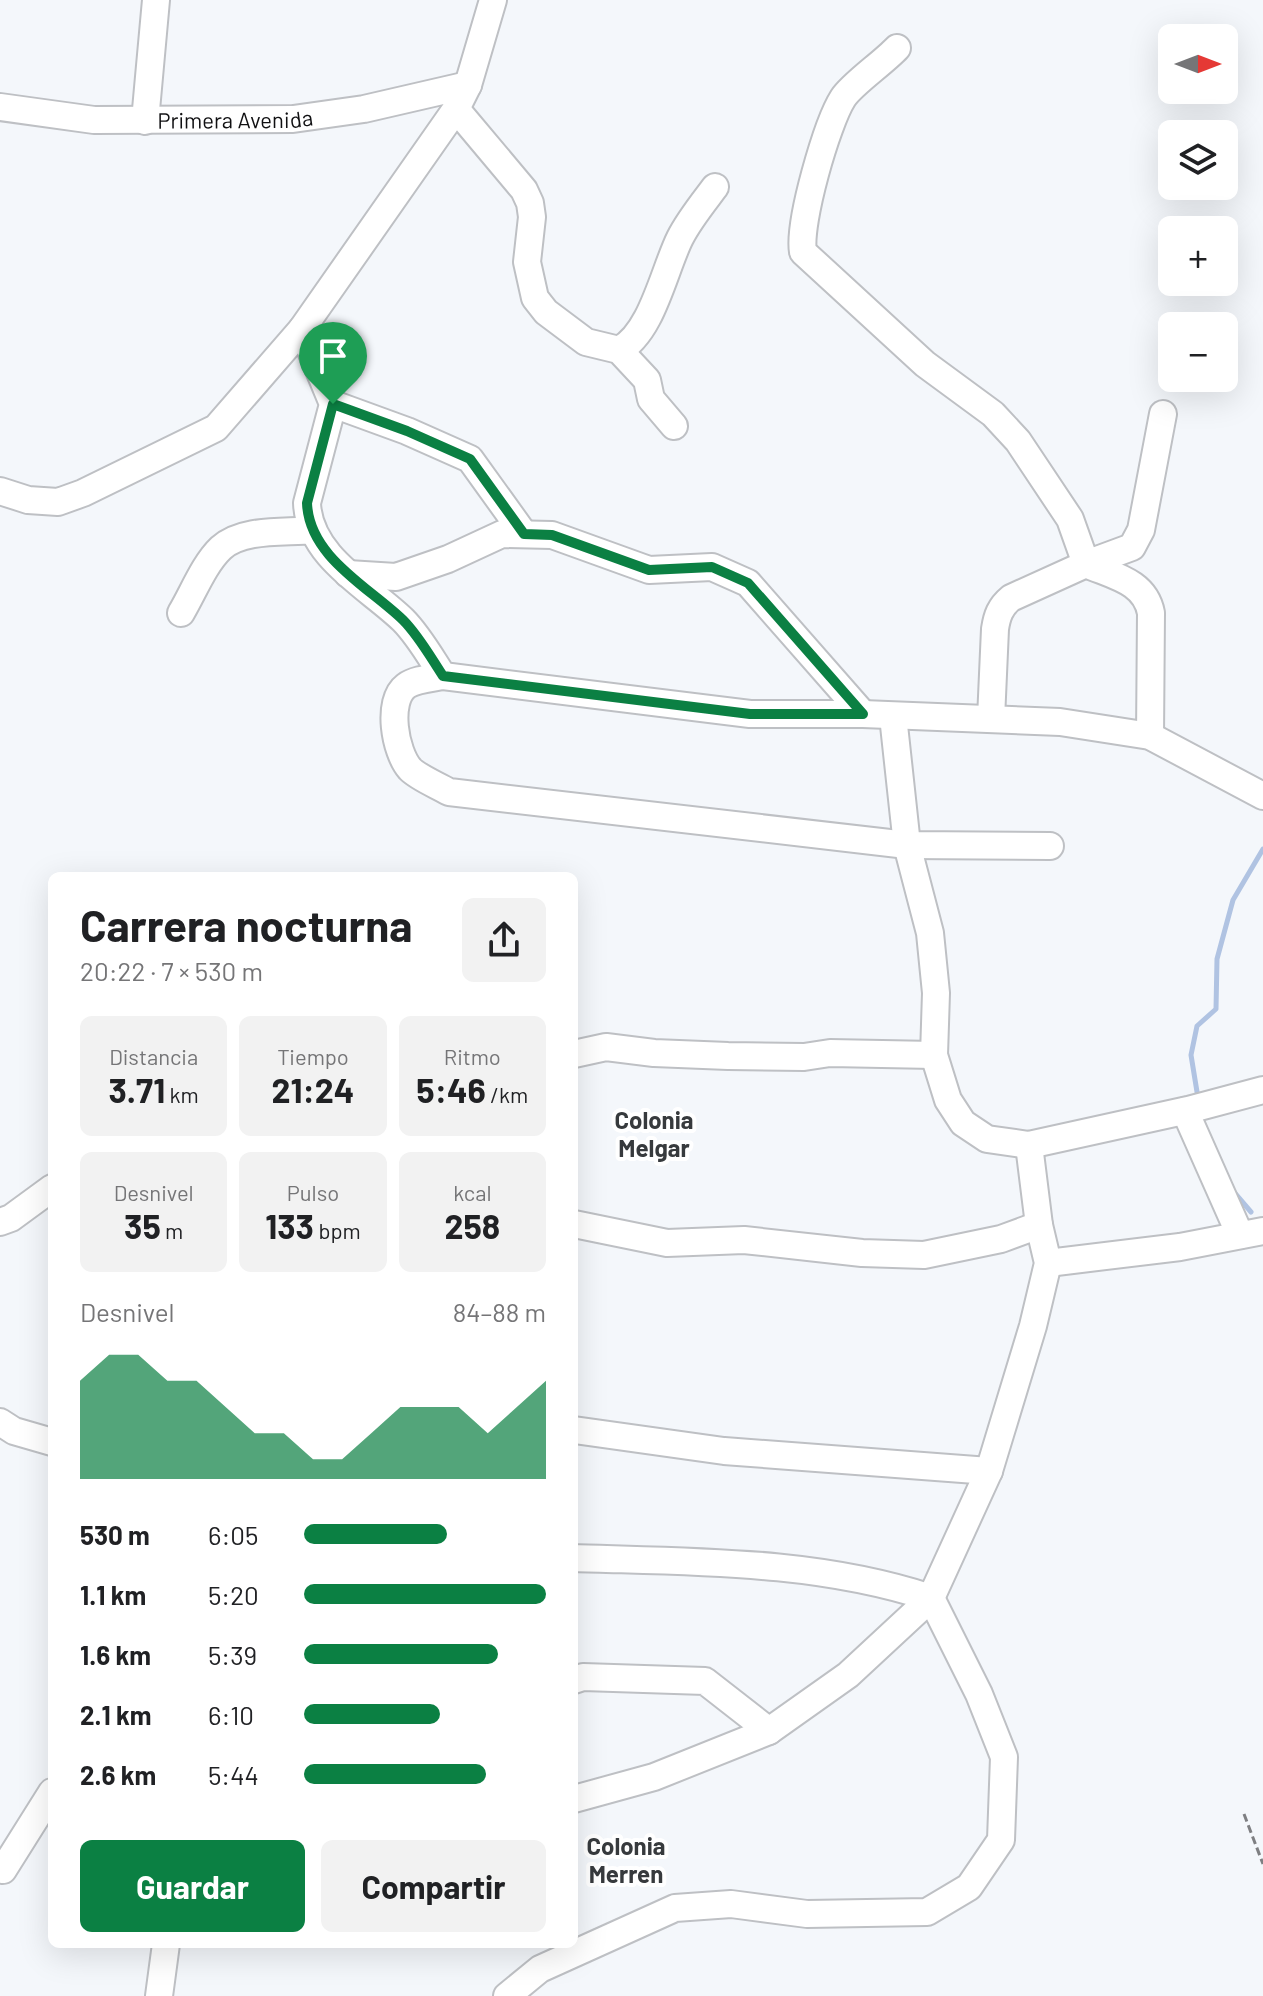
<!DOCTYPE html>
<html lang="es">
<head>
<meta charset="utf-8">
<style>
  body { margin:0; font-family:Barlow,sans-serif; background:#f2f2f2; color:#202124; height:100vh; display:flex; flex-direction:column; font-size:30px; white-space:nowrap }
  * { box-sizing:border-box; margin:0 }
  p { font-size:26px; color:#757577 }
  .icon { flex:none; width:44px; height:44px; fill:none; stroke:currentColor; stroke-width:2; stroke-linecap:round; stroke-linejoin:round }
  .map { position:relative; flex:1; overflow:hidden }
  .side { position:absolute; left:48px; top:872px; width:530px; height:1076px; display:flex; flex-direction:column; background:#fff; border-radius:12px; box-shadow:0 8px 32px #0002 }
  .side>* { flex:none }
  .needle { width:52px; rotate:90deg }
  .buttons { position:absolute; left:1158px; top:24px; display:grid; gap:16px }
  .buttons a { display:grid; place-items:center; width:80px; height:80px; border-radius:12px; background:#fff; box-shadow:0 8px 32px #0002; font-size:40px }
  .pin { position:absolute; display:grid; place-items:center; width:68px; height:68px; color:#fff; margin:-82px -34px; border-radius:50% 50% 50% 0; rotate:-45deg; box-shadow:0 0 8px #0007 }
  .pin .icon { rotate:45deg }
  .round { display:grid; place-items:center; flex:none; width:84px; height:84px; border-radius:12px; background:#f2f2f2 }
  .head { display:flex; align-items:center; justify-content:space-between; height:136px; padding:0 32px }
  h1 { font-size:44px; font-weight:700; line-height:60px }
  .stats { display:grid; grid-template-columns:repeat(3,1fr); gap:12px; height:136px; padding:8px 32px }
  .stats div { display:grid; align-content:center; border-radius:12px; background:#f2f2f2; text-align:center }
  .stats b { font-size:34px; font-weight:700 }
  .stats small { font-size:22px; font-weight:400 }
  .stats p { font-size:22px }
  .chart { height:224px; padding:16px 32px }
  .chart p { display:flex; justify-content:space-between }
  .chart svg { width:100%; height:144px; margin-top:8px; fill:#0b8043; opacity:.7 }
  .primary-button { display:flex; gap:16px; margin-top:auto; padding:16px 32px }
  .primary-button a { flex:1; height:92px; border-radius:12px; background:#0b8043; color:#fff; font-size:32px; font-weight:700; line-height:92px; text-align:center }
  .primary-button a+a { background:#f2f2f2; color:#202124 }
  ul { padding:0 32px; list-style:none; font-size:26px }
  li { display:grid; grid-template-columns:128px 96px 1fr; align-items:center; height:60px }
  li i { height:20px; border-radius:10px; background:#0b8043 }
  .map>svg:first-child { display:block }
</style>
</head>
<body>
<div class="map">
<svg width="1263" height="1996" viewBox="0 0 1263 1996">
  <rect width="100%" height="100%" fill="#f4f7fb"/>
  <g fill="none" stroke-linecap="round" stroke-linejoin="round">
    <!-- stream -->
    <path stroke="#b0c3e2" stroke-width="5" d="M1198 1098 1191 1055 1197 1026 1216 1009 1217 959 1233 900 1263 849
      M1233 1191 1251 1212"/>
    <!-- minor casing -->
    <g stroke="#bec0c4" stroke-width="30">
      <g id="minor">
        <path d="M897 48C883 63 852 84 843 98 827 123 798 223 803 252L925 364 993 414 1018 441 1070 519 1086 564C1113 576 1145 581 1151 613L1150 736"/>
        <path id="s1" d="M0 107 94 120 293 119 364 109 468 85"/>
        <path d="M456 109 524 190 530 203 532 217 527 262 535 298 546 312 586 342 619 350 647 380 651 399 674 426"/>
        <path d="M145 121 156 0"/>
        <path d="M302 329 333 404 307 503C309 557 369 587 403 620 419 636 431 658 443 676L750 714H863L1060 722 1150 736 1263 796"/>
        <path d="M619 350C652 333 664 270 680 238 689 220 703 203 715 187"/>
        <path d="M333 404 407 431 470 459 524 534"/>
        <path d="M0 491 28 500 58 502 83 493 216 428 302 329 456 109 468 85 493 0"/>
        <path d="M348 574 396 577 448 559 502 534 552 535 649 570 712 567 748 583 863 714"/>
        <path d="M181 613C193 593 204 564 221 548 243 528 285 533 313 530"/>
        <path d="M443 676C433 678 415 679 406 686 386 701 395 752 410 769 419 778 437 785 449 792L907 845 1050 846"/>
        <path d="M893 716 907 845 930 933 936 993 934 1055 948 1100 963 1123 987 1139 1029 1145 1188 1110 1263 1090"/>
        <path d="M991 719 995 629C997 616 1000 607 1011 598L1086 564 1132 547 1141 530 1163 414"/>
        <path d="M574 1054 606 1047 654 1053 728 1056 804 1057 830 1053 934 1055"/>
        <path d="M1185 1111 1240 1235"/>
        <path d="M0 1222 11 1218 52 1188"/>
        <path d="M574 1224 667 1243 744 1240 862 1253 924 1255 1001 1239 1039 1225"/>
        <path d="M1048 1263 1180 1247 1263 1231"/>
        <path d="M0 1422 14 1431 52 1442"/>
        <path d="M574 1430 724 1451 989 1471"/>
        <path d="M574 1680 583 1677 705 1681 769 1731"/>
        <path d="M574 1799 654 1777 769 1731 848 1675 931 1598 989 1471 1033 1326 1048 1263 1039 1225 1029 1145"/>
        <path d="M3 1870 52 1792"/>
        <path d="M159 1996 166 1944"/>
        <path d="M507 1996 540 1969 675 1908 731 1904 807 1914 927 1912 969 1887 1001 1840 1004 1757 979 1694 931 1598C817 1560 693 1562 574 1558"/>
      </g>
    </g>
    <!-- path -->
    <path stroke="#7e7f82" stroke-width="3" stroke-dasharray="8 4" stroke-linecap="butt" d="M1244 1814 1263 1864"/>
    <!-- minor -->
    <use href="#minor" stroke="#fff" stroke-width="26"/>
  </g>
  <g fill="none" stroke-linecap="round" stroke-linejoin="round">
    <!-- route casing -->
    <g stroke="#fff" stroke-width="16">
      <path id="route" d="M333 404 407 431 470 459 524 534 552 535 649 570 712 567 748 583 863 714H750L443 676C431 658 419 636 403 620 369 587 309 557 307 503Z"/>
    </g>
    <!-- route -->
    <use href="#route" stroke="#0b8043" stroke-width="10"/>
  </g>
  <g text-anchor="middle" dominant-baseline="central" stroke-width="8" stroke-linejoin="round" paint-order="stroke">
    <!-- street labels -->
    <g font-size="22" fill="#101012" stroke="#fff">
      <text stroke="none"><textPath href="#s1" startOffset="236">Primera Avenida</textPath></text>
    </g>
    <!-- neighbourhood labels -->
    <g font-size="24" font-weight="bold" fill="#373a3d" stroke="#fff">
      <text x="654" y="1119">Colonia<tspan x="654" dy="28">Melgar</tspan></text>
      <text x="626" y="1845">Colonia<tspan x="626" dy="28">Merren</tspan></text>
    </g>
  </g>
</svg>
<div class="buttons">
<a><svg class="needle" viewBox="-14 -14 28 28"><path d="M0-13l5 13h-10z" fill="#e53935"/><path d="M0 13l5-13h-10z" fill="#757577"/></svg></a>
<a><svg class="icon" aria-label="layers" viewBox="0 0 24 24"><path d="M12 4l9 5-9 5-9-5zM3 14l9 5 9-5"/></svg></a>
<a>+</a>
<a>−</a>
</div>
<div class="pin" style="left:333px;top:404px;background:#1e9e55"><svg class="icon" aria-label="arrive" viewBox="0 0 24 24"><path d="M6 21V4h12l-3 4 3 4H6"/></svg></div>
<section class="side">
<div class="head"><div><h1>Carrera nocturna</h1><p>20:22 · 7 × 530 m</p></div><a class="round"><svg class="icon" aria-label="share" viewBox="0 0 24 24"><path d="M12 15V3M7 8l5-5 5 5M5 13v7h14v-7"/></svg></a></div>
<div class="stats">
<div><p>Distancia</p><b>3.71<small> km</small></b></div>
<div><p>Tiempo</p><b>21:24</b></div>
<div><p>Ritmo</p><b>5:46<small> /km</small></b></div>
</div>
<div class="stats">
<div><p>Desnivel</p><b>35<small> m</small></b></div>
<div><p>Pulso</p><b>133<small> bpm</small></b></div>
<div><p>kcal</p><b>258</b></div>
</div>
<div class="chart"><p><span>Desnivel</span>84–88 m</p>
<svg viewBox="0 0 160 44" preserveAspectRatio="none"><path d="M0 44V14L10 6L20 6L30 14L40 14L50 22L60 30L70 30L80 38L90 38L100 30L110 22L120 22L130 22L140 30L150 22L160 14V44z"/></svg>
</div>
<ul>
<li><b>530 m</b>6:05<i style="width:59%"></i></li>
<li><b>1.1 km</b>5:20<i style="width:100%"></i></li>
<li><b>1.6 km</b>5:39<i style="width:80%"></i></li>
<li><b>2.1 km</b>6:10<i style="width:56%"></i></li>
<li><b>2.6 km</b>5:44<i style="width:75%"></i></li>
</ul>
<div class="primary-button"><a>Guardar</a><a>Compartir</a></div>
</section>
</div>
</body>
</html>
